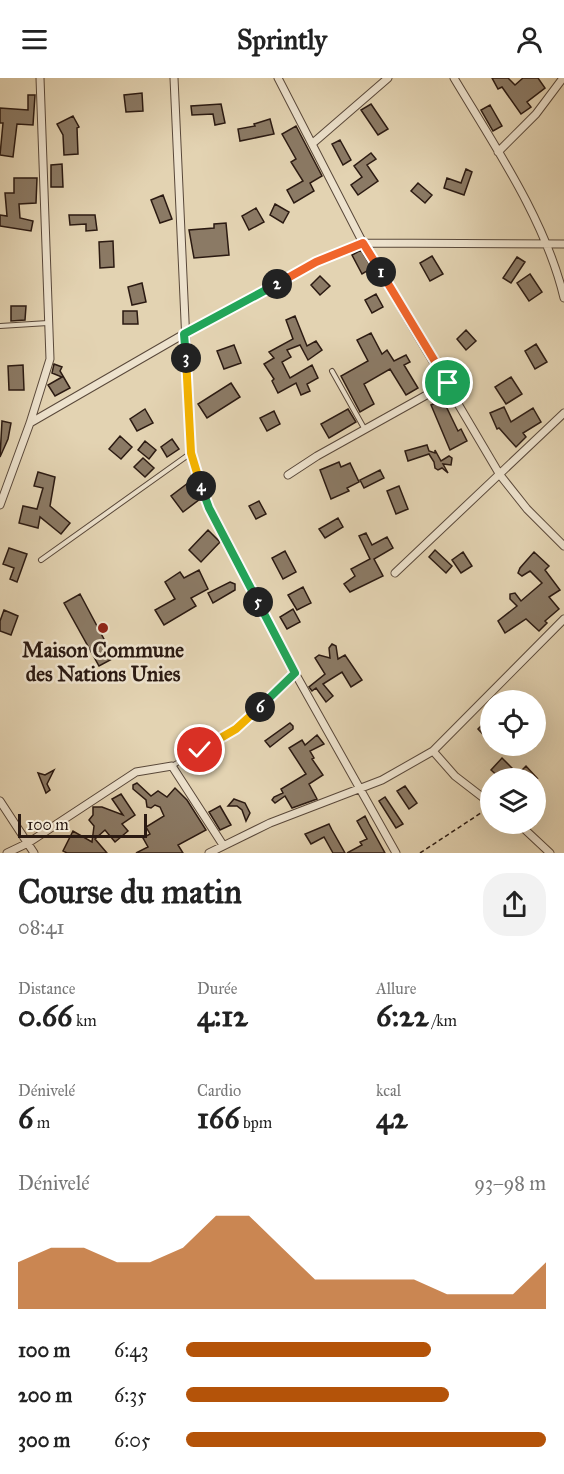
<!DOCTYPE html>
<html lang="fr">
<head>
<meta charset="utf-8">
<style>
  body { margin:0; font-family:"IM FELL Great Primer",serif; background:#f2f2f2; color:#222; height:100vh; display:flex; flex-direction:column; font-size:22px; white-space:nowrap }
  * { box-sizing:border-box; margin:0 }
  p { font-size:20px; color:#767676 }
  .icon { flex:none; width:33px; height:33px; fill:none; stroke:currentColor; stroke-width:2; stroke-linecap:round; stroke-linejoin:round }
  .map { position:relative; height:775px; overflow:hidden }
  .side { display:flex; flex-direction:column; background:#fff; flex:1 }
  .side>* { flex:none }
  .fabs { position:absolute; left:480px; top:612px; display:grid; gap:12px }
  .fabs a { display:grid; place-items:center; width:66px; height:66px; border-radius:50%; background:#fff; box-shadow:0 6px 24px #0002; font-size:30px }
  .scale { position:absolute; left:18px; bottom:15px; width:129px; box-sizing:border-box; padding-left:6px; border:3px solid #2b1a12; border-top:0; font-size:16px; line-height:21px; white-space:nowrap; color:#2b1a12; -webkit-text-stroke:4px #ede2cd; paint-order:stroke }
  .pin { position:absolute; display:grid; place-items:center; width:51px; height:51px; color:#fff; margin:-26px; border:3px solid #fff; border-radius:50%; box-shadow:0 2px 6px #0007 }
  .km { position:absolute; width:30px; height:30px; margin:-15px; border-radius:50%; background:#222; color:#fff; font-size:16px; line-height:30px; text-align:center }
  .round { display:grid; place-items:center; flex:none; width:63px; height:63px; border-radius:24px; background:#f2f2f2 }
  .summary { display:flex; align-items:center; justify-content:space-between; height:102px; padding:0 18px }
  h1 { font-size:33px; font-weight:800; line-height:45px }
  .figures { display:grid; grid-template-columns:repeat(3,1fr); gap:9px; height:102px; padding:6px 18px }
  .figures div { display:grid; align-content:center }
  .figures b { font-size:30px; font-weight:800 }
  .figures small { font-size:16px; font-weight:400 }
  .figures p { font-size:16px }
  .chart { height:168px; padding:12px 18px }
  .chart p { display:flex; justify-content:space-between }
  .chart svg { width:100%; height:108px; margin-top:6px; fill:#b45309; opacity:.7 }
  ul { padding:0 18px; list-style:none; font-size:20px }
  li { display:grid; grid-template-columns:96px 72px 1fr; align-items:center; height:45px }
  li i { height:15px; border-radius:8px; background:#b45309 }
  header { display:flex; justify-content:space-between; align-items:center; height:78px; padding:0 18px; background:#fff; font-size:27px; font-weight:800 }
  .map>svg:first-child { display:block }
</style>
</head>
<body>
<header><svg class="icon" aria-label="menu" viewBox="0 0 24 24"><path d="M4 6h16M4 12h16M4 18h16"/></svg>Sprintly<svg class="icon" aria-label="person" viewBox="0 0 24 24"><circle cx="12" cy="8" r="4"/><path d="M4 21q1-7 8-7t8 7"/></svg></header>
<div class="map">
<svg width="564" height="775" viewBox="0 0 564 775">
  <rect width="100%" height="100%" fill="#e3d3b2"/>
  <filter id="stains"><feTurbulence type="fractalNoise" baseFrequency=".00333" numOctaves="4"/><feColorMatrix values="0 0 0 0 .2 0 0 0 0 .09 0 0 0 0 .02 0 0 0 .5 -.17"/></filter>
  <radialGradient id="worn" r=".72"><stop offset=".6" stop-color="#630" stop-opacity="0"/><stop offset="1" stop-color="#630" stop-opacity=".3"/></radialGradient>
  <!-- building -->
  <path fill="#8b7a65" stroke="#2b1a12" stroke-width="1.5" d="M492 0H508L515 7 523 0H538L545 10 527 24 531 29 521 36 502 9 498 11Z
    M142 15 143 33 126 34 124 17Z
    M28 17H35L33 47 17 46 13 79 0 77 3 45H0V30L28 32Z
    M221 26 225 45 215 47 213 36 192 37 191 28Z
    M371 26 388 51 378 57 361 32Z
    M490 27 502 48 493 53 481 32Z
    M73 38 79 49 77 50 78 76 64 77 63 57 57 46Z
    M270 41 274 56 240 63 238 51 255 48 254 46Z
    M296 48 322 98 310 105 314 113 294 125 287 112 303 103 291 84 296 81 282 56Z
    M340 62 351 82 343 87 332 66Z
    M371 75 376 81 367 87 378 103 358 117 351 107 362 99 354 88Z
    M62 86 63 109H51V87Z
    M466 91 472 94 464 117 444 110 447 100 461 105Z
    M14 100H37L36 125 19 126 20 140 33 143 31 153 0 148V137L7 138 5 115H14Z
    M418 105 432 117 425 125 411 113Z
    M163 117 172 141 160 145 151 122Z
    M275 126 289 134 283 145 270 137Z
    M256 130 264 144 249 152 242 138Z
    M69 137H95L97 152 86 153V146L70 147Z
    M226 145 229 177 194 180 189 152 214 150V146Z
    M113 163 114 189 100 190 99 164Z
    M361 172 372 190 362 196 352 177Z
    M432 178 443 196 430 203 420 185Z
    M517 179 525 184 511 205 503 200Z
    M530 196 542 214 529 223 517 205Z
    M320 198 330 208 320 217 311 207Z
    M142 205 146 224 132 227 128 209Z
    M376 216 383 229 372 235 365 222Z
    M11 228H26L25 242 11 243Z
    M123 233H137L138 246H123Z
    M295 238 307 268 316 263 322 272 308 282 300 267 287 272 291 279 282 284 290 300 312 287 318 300 307 306 310 313 301 317 296 305 278 315 272 303 274 301 264 286 274 280 269 274 293 261 286 242Z
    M466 252 476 263 466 272 457 261Z
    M371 255 382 276 387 272 394 283 406 277 410 284 404 287 418 310 406 317 390 291 364 306 374 326 360 334 341 298 368 283 357 262Z
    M536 266 547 284 535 291 525 273Z
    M234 267 241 285 224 291 217 273Z
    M54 286 62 289 60 293 70 310 55 318 48 307 62 299 52 295Z
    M23 287 24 312H9L8 288Z
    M511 299 522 316 506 326 495 309Z
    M231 305 240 319 207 340 198 326Z
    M443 322 458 353 461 351 467 363 450 372 431 327Z
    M504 329 511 344 533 330 541 344 523 355 526 359 516 369 499 350 497 351 490 335Z
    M145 331 153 345 137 353 130 341Z
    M348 331 356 344 329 360 321 346Z
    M274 333 280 346 267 353 260 340Z
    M2 343 11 345 8 361 0 379Z
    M120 358 132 369 121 381 109 371Z
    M172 361 179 371 167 379 161 369Z
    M145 363 156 372 149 381 138 372Z
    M427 367 429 373 435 375V372L441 383 449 378 452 380 451 387 443 386 448 395 442 390 438 392 435 390 434 384 429 376 408 383 405 373Z
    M143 380 154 390 145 399 134 389Z
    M339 384 341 389 350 385 359 404 347 410 349 413 331 421 320 392Z
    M380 392 384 400 364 410 360 402Z
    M38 394 55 399 50 428 70 445 61 456 40 439 38 450 19 445 23 428 37 431 43 410 34 408Z
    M188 405 200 421 183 434 171 418Z
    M399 408 408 431 396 436 387 413Z
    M259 423 266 436 256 441 249 428Z
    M338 440 343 449 325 460 319 451Z
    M208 452 220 464 201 484 189 472Z
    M366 455 372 467 387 459 393 470 374 481 383 498 350 514 344 506 355 498 351 491 370 481 359 458Z
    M9 470 27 476 17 504 10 501 14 490 3 486Z
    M435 472 452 488 446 495 429 479Z
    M285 473 296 494 283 501 272 480Z
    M463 474 472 488 461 495 452 482Z
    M534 474 549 488 545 492 560 512 549 519 559 531 545 543 547 545 539 553 526 541 505 555 498 543 517 528 510 521V516L515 515 521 523 542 505 530 493 522 498 518 495 520 490Z
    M199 492 208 511 191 520 196 528 164 547 155 532 175 521 165 504 180 494 184 500Z
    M230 504 235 506V512L213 525 208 515Z
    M303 509 311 525 297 532 288 517Z
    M80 516 114 580 99 588 64 525Z
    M293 531 300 544 287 551 280 539Z
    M4 532 18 538 11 557 0 553V543Z
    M332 566 336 568 338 581 345 577 362 602 351 609 342 594 323 606 333 618 326 624 316 610 312 613 309 609 325 596 315 580 319 577 330 580 329 570Z
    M490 639V664L478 651Z
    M290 645 293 648V651L270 669 265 663Z
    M317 657 324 666 310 673 314 680 312 681 323 697 309 706 317 721 292 730 285 718 275 725 272 722 274 719 283 715 281 711 306 696 289 670 302 662 305 667Z
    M502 680 518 696 526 688 537 700H500L491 692Z
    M54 692 47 706 50 712 46 715 38 695 45 697Z
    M137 705 151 718 158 713 167 719 175 710 187 722 206 752 178 767 183 775H136L148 769 143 760 150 756 146 749 164 738 160 729 155 727 151 730 147 729 146 722 133 711V707Z
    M405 708 417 725 409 731 397 713Z
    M121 716 135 737 122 746 128 753 115 764 105 752 95 761 107 775H67L63 773 73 753 92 764 94 748 89 742 93 737V729H102L123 737 112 721Z
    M385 719 403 746 396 750 379 723Z
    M234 721 245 725 250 735 246 743 242 732 237 728H228Z
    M220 728 231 747 220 752 209 734Z
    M365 738 369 746 385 775H347L362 767 360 764 367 761 357 743Z
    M329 746 332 752 345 775H333L324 759 311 766 305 756Z"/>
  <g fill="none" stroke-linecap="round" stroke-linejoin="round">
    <!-- service casing -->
    <g stroke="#59483a" stroke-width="6">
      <path id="service" d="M0 248 48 245
        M332 293 364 350
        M41 482 191 375
        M172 688 236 651 295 596"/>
    </g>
    <!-- minor casing -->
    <g stroke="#59483a" stroke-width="9">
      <path id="minor" d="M174 0 191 375 209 430 295 595 396 775
        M278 0 363 165 500 397 527 431 564 468
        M454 0C494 67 546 143 564 220
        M313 65 388 0
        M498 74 536 36 563 0
        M30 345 184 256 316 184 363 165 564 166
        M288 397 317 378 448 305
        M0 427 30 345 50 281 40 0
        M395 495 564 335
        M433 673 455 698 490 725
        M0 723 34 775
        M519 746 550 775
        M7 775 28 765 136 694 172 688 223 767
        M209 775 270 745 382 702 433 673 564 541"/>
    </g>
    <!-- path -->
    <path stroke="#2b1a12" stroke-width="1.5" stroke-dasharray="4.5 3" stroke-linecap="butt" d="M420 775 487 731"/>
    <!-- service -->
    <use href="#service" stroke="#ede2cd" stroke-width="4"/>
    <!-- minor -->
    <use href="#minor" stroke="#ede2cd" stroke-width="7"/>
  </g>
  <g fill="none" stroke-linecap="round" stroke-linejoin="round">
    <!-- split-1 casing -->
    <g stroke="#fff" stroke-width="12">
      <path id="split-1" d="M381 194 448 305"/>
    </g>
    <!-- split-2 casing -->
    <g stroke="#fff" stroke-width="12">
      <path id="split-2" d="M277 206 316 184 363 165 381 194"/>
    </g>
    <!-- split-3 casing -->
    <g stroke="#fff" stroke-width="12">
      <path id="split-3" d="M186 280 184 256 277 206"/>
    </g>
    <!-- split-4 casing -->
    <g stroke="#fff" stroke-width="12">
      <path id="split-4" d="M186 280 191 375 201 408"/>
    </g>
    <!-- split-5 casing -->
    <g stroke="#fff" stroke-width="12">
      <path id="split-5" d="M201 408 209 430 258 524"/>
    </g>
    <!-- split-6 casing -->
    <g stroke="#fff" stroke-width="12">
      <path id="split-6" d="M258 524 295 595 260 629"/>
    </g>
    <!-- split-7 casing -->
    <g stroke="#fff" stroke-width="12">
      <path id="split-7" d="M200 672 236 651 260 629"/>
    </g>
    <!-- split-1 -->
    <use href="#split-1" stroke="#f0652b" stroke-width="8"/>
    <!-- split-2 -->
    <use href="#split-2" stroke="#f0652b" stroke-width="8"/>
    <!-- split-3 -->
    <use href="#split-3" stroke="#22a559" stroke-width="8"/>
    <!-- split-4 -->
    <use href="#split-4" stroke="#f5b400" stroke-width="8"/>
    <!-- split-5 -->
    <use href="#split-5" stroke="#22a559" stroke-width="8"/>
    <!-- split-6 -->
    <use href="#split-6" stroke="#22a559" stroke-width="8"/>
    <!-- split-7 -->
    <use href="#split-7" stroke="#f5b400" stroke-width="8"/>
  </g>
  <!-- markers -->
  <circle fill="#8f2418" stroke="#ede2cd" stroke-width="2" cx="103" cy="550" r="6"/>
  <g text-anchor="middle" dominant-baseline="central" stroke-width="5" stroke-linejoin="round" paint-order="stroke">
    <!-- poi labels -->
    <g font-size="21" font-weight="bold" fill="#2b1a12" stroke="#ede2cd">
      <text x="103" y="572">Maison Commune<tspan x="103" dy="24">des Nations Unies</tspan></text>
    </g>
  </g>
  <rect width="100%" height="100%" filter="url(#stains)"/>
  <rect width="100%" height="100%" fill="url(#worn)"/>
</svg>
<div class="fabs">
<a><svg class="icon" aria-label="locate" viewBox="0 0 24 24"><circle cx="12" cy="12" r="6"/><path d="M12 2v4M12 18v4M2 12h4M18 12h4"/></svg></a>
<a><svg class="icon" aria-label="layers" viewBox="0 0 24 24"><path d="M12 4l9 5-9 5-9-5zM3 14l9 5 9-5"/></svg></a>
</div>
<div class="scale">100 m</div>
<div class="pin" style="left:448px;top:305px;background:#1e9e55"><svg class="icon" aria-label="arrive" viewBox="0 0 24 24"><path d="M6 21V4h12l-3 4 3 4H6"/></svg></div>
<div class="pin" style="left:200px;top:672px;background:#d93025"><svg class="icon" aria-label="check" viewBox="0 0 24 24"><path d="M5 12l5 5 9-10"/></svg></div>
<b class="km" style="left:381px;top:194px">1</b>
<b class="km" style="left:277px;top:206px">2</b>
<b class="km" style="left:186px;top:280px">3</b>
<b class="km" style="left:201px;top:408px">4</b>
<b class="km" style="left:258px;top:524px">5</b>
<b class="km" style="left:260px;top:629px">6</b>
</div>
<section class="side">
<div class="summary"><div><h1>Course du matin</h1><p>08:41</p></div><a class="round"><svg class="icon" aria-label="share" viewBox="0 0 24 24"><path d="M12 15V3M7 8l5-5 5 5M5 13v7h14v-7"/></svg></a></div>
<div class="figures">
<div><p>Distance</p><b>0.66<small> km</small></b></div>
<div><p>Durée</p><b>4:12</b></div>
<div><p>Allure</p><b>6:22<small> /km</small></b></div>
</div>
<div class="figures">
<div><p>Dénivelé</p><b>6<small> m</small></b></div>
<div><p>Cardio</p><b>166<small> bpm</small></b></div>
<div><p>kcal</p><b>42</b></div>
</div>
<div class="chart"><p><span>Dénivelé</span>93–98 m</p>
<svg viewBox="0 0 160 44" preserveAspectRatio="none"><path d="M0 44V25L10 19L20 19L30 25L40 25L50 19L60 6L70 6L80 19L90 32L100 32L110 32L120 32L130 38L140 38L150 38L160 25V44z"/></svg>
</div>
<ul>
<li><b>100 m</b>6:43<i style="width:68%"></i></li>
<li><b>200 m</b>6:35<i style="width:73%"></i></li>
<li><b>300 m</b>6:05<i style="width:100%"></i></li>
</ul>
</section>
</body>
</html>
